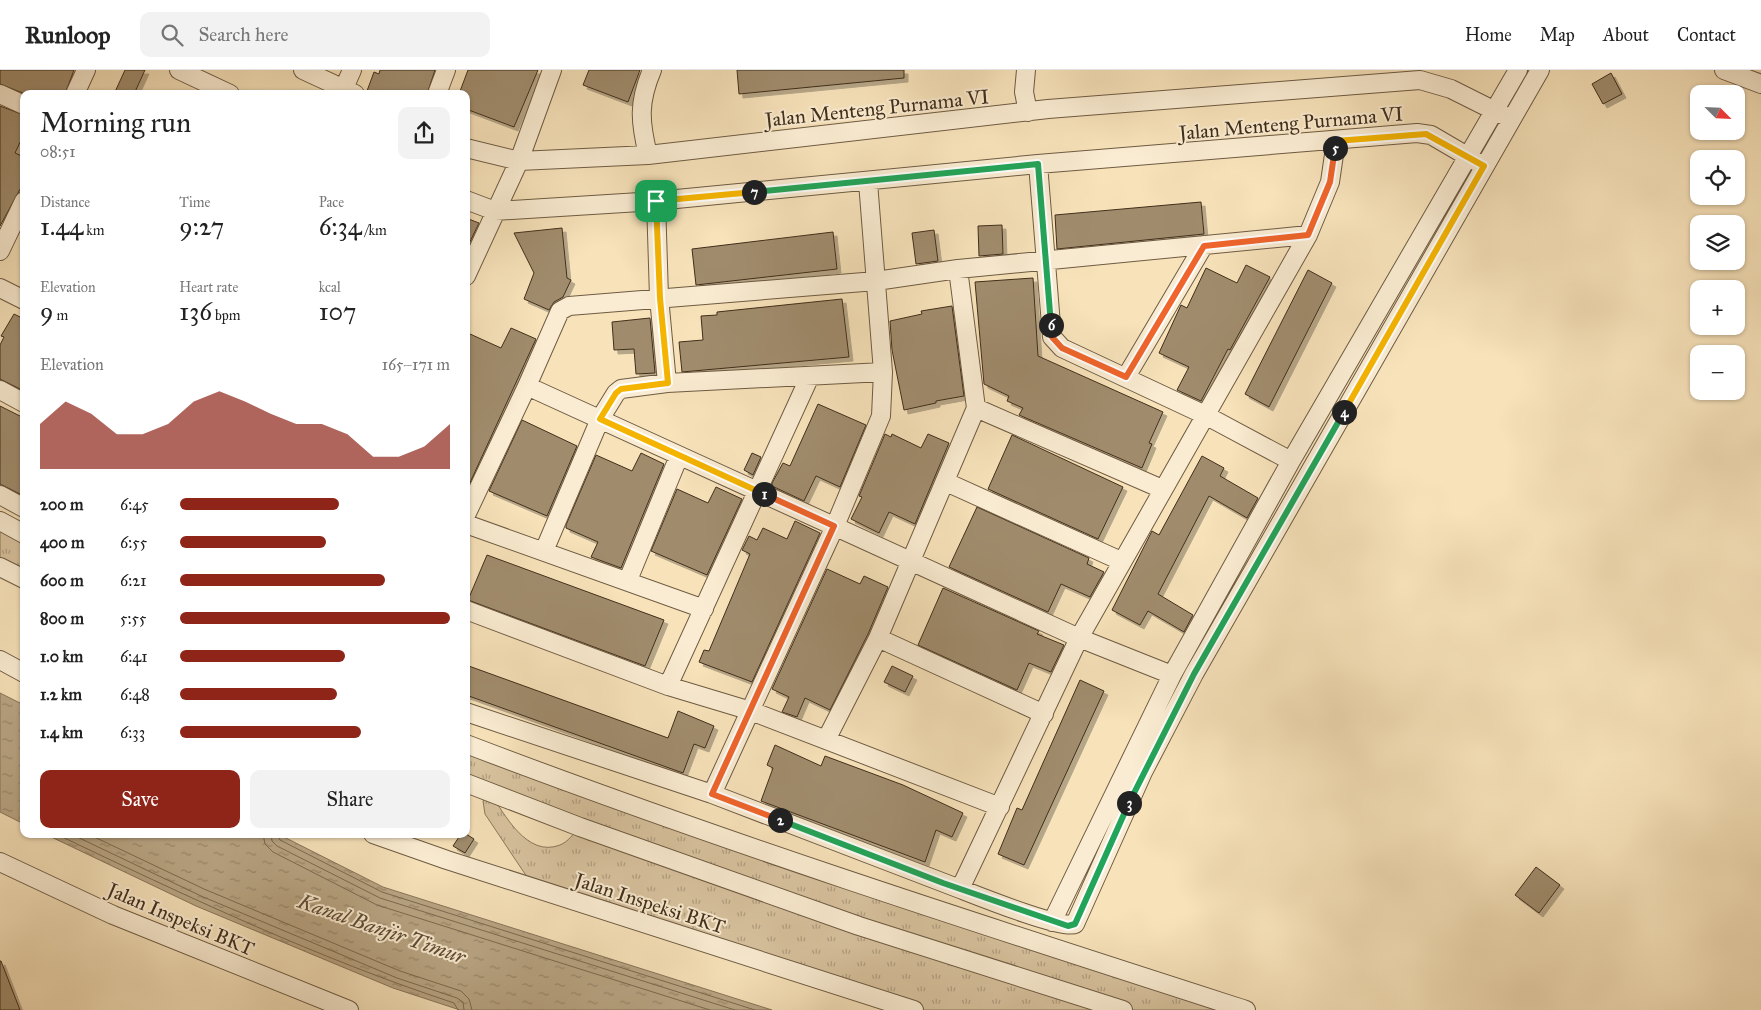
<!DOCTYPE html>
<html lang="en">
<head>
<meta charset="utf-8">
<style>
  body { margin:0; font-family:"IM FELL Great Primer",serif; background:#f2f2f2; color:#222; height:100vh; display:flex; flex-direction:column; font-size:19px; white-space:nowrap }
  * { box-sizing:border-box; margin:0 }
  p { font-size:16px; color:#767676 }
  .icon { flex:none; width:28px; height:28px; fill:none; stroke:currentColor; stroke-width:2; stroke-linecap:round; stroke-linejoin:round }
  .map { position:relative; flex:1; overflow:hidden }
  .panel { position:absolute; left:20px; top:20px; width:450px; height:748px; display:flex; flex-direction:column; background:#fff; border-radius:10px; box-shadow:0 1px 4px #0004 }
  .panel>* { flex:none }
  .needle { width:32px; rotate:114deg }
  .fabs { position:absolute; left:1690px; top:15px; display:grid; gap:10px }
  .fabs a { display:grid; place-items:center; width:55px; height:55px; border-radius:10px; background:#fff; box-shadow:0 1px 4px #0004; font-size:25px }
  .pin { position:absolute; display:grid; place-items:center; width:42px; height:42px; color:#fff; margin:-21px; border-radius:10px; box-shadow:0 2px 8px #0006 }
  .km { position:absolute; width:25px; height:25px; margin:-12px; border-radius:50%; background:#222; color:#fff; font-size:14px; line-height:25px; text-align:center }
  .round { display:grid; place-items:center; flex:none; width:52px; height:52px; border-radius:10px; background:#f2f2f2 }
  .overview { display:flex; align-items:center; justify-content:space-between; height:85px; padding:0 20px }
  h1 { font-size:28px; font-weight:600; line-height:38px }
  .stats { display:grid; grid-template-columns:repeat(3,1fr); gap:8px; height:85px; padding:5px 20px }
  .stats div { display:grid; align-content:center }
  .stats b { font-size:25px; font-weight:600 }
  .stats small { font-size:14px; font-weight:400 }
  .stats p { font-size:14px }
  .chart { height:140px; padding:10px 20px }
  .chart p { display:flex; justify-content:space-between }
  .chart svg { width:100%; height:90px; margin-top:5px; fill:#8f2418; opacity:.7 }
  .action { display:flex; gap:10px; margin-top:auto; padding:10px 20px }
  .action a { flex:1; height:58px; border-radius:10px; background:#8f2418; color:#fff; font-size:20px; font-weight:600; line-height:58px; text-align:center }
  .action a+a { background:#f2f2f2; color:#222 }
  ul { padding:0 20px; list-style:none; font-size:16px }
  li { display:grid; grid-template-columns:80px 60px 1fr; align-items:center; height:38px }
  li i { height:12px; border-radius:6px; background:#8f2418 }
  header { display:flex; align-items:center; gap:30px; box-sizing:border-box; height:70px; padding:0 25px; background:#fff; border-bottom:1px solid #e0e0e0 }
  header strong { font-size:24px }
  nav { display:flex; gap:28px; margin-inline-start:auto; font-size:18px }
  .search { width:350px; height:45px; background:#f2f2f2; display:flex; align-items:center; gap:12px; box-sizing:border-box; padding:0 18px; border-radius:10px; color:#767676; font-size:19px }
  .map>svg:first-child { display:block }
</style>
</head>
<body>
<header>
<strong>Runloop</strong>
<div class="search"><svg class="icon" aria-label="search" viewBox="0 0 24 24"><circle cx="10" cy="10" r="6"/><path d="M15 15l6 6"/></svg>Search here</div>
<nav><a>Home</a><a>Map</a><a>About</a><a>Contact</a></nav>
</header>
<div class="map">
<svg width="1761" height="940" viewBox="0 0 1761 940">
  <defs>
    <pattern id="grass-tufts" width="24" height="20" patternUnits="userSpaceOnUse" patternTransform="scale(1.25)"><rect width="24" height="20" fill="#d8c39f"/><path d="M3 7l-1-3M5 7V3M7 7l1-3M15 17l-1-3M17 17v-4M19 17l1-3" fill="none" stroke="#b19f81"/></pattern>
    <pattern id="water-ripples" width="26" height="14" patternUnits="userSpaceOnUse" patternTransform="scale(1.25)"><rect width="26" height="14" fill="#b9a584"/><path d="M2 4q2-2 4 0t4 0M15 11q2-2 4 0t4 0" fill="none" stroke="#98876b"/></pattern>
    <filter id="shadow"><feDropShadow dx="4" dy="4" stdDeviation="0" flood-color="#0004"/></filter>
  </defs>
  <rect width="100%" height="100%" fill="#f7e2ba"/>
  <filter id="stains"><feTurbulence type="fractalNoise" baseFrequency=".004" numOctaves="4"/><feColorMatrix values="0 0 0 0 .2 0 0 0 0 .09 0 0 0 0 .02 0 0 0 .5 -.17"/></filter>
  <radialGradient id="worn" r=".72"><stop offset=".6" stop-color="#630" stop-opacity="0"/><stop offset="1" stop-color="#630" stop-opacity=".3"/></radialGradient>
  <!-- grass -->
  <path fill="url(#grass-tufts)" stroke="#8c785c" d="M0 451 24 464V509L0 497Z
    M466 676 1247 940H917L535 819 485 744 483 731 490 722C504 744 527 788 560 775 568 772 574 763 580 757L466 712Z"/>
  <!-- water -->
  <path fill="url(#water-ripples)" stroke="#89755a" d="M0 623 24 635V754L0 742Z
    M45 764H278L383 817 772 940H460L393 918 196 836Z"/>
  <g fill="none" stroke-linecap="round" stroke-linejoin="round">
    <!-- shore -->
    <path stroke="#7d6a4f" stroke-width="1" d="M56 764C186 826 317 888 454 933L458 940
      M71 764 201 826 397 908 457 928 463 932 464 940
      M88 764 204 819 400 901 461 921 469 929 472 940
      M263 764 265 774 273 782 377 835 710 940
      M271 764 272 771 277 776 380 828 735 940
      M277 764 280 770 382 822 755 940"/>
  </g>
  <!-- building -->
  <path fill="#a08c6d" stroke="#412e1a" filter="url(#shadow)" d="M0 0H74L65 24H25L0 14Z
    M125 0H145L134 24H114Z
    M380 0H435L427 24H373L367 21 374 2 379 4Z
    M468 0H538L514 57 466 39V24H459Z
    M589 0H640L628 32 583 15Z
    M737 0H904V8L739 24Z
    M1611 3 1622 24 1603 34 1592 14Z
    M0 36 24 45V64L15 83 24 87V112L0 156Z
    M1201 132 1204 164 1057 179 1055 145Z
    M466 148 479 153 466 180Z
    M1002 155 1003 184 979 186 978 156Z
    M562 158 567 208 571 210 563 227 554 232 549 240 524 229 534 203 514 163Z
    M934 160 938 191 916 194 912 163Z
    M833 162 837 199 696 215 692 179Z
    M1246 195 1270 207 1230 280 1228 279 1201 331 1177 320 1189 297 1159 283 1181 235 1187 238 1206 198 1237 213Z
    M1308 200 1332 213 1269 337 1245 324Z
    M1033 208 1038 286 1163 342 1149 373 1152 374 1142 398 1019 345 1023 338 1007 331 1009 326 984 314 975 212Z
    M842 229 849 287 682 302 679 272 703 270 701 246 717 245V242Z
    M952 236 964 326 936 331V333L904 340 892 280 890 251 922 244 921 241Z
    M14 244 24 249V321L0 309V275L4 267 1 266Z
    M650 248 655 303 636 304 634 279 614 280 612 252Z
    M511 258 536 269 468 417 466 272 470 264 501 278Z
    M818 334 866 355 840 417 816 406 804 431 772 416V413L783 393 790 396Z
    M0 336 24 348V426L0 414Z
    M522 350 577 376 547 446 489 421Z
    M885 364 891 367 892 364 921 378 928 364 949 373 915 454 889 442 879 463 851 449 862 427 859 426Z
    M1012 365 1123 417 1098 469 988 419Z
    M641 383 664 394 621 498 591 487 598 472 566 458V455L596 385 632 401Z
    M752 383 761 387 753 405 744 400Z
    M1202 386 1224 398 1220 406 1258 428 1247 448 1209 426 1158 524 1193 545 1184 562 1148 541 1140 555 1112 540 1152 461 1159 465Z
    M716 417 742 429 707 505 651 481 677 419 708 433Z
    M977 437 1089 488 1087 494 1104 502 1090 527 1061 514 1048 542 949 497Z
    M795 451 820 463 752 612 699 592 704 580 709 581 750 484 742 480 749 466 757 470 763 458 787 469Z
    M487 485 664 550 645 596 468 530Z
    M827 499 860 514 864 506 888 517 868 564 830 640 805 628 797 647 782 642 789 627 772 619Z
    M943 518 1039 561 1037 564 1064 575 1051 602 1029 593 1017 620 918 575Z
    M466 595 668 668 678 641 714 656 705 678 694 674 683 703 466 625Z
    M892 596 913 606 905 622 884 612Z
    M1080 610 1104 621 1024 795 998 784 1017 738 1022 740Z
    M775 675 821 696 825 686 903 715 963 743 952 767 936 760 925 792 761 731 773 698 767 695Z
    M461 764H466L474 769 465 783 453 776Z
    M1536 797 1560 815 1539 843 1515 825Z
    M0 891H1L20 940H0Z"/>
  <g fill="none" stroke-linecap="round" stroke-linejoin="round">
    <!-- minor casing -->
    <g stroke="#6e5b42" stroke-width="20">
      <path id="minor" d="M179 0 230 24
        M303 0 355 24
        M1026 0 1024 22 1028 42
        M1724 0 1761 14
        M344 18 352 0
        M0 24 24 35
        M75 24 86 0
        M437 24 446 0
        M466 78 519 91 648 85 1048 39 1420 10 1451 19 1511 49
        M648 85C640 52 638 33 652 0
        M1038 94 1052 267 1062 278 1205 345 1291 391
        M466 130 495 141 656 131 1038 94 1417 63 1431 65 1484 96
        M656 131 659 227 667 313
        M0 181 24 131
        M466 206 519 91 552 0
        M0 218 24 230
        M1126 307 1204 175
        M527 316 1079 568 1172 605
        M0 320 24 333
        M976 338 1162 419
        M946 412 1121 491
        M0 425 24 438
        M466 445 527 316 560 241 569 236 876 211 958 199 1308 165
        M0 451 24 464
        M466 454 704 539
        M544 481 600 349 616 323 621 319 667 313 883 302
        M0 497 24 509
        M628 510 679 386
        M466 540 668 616 751 641 1000 737
        M878 568 1044 644
        M0 590 24 603
        M668 616 810 306
        M466 642 712 724 960 819 1079 568 1308 165 1330 112 1336 71
        M826 670 878 568 976 338 958 199
        M466 674C723 772 985 856 1246 940
        M466 713 580 757 859 856 1123 940
        M712 724 835 456 881 346 883 302 868 112
        M373 764 447 790 914 940
        M0 792 113 845 349 940
        M960 819C978 826 1063 860 1075 854L1143 702 1194 604 1540 0
        M1052 852 1172 605 1291 391 1518 0"/>
    </g>
    <!-- minor -->
    <use href="#minor" stroke="#faecd2" stroke-width="18"/>
  </g>
  <g fill="none" stroke-linecap="round" stroke-linejoin="round">
    <!-- split-1 casing -->
    <g stroke="#fff" stroke-width="10">
      <path id="split-1" d="M656 131 660 228 668 313 621 319 616 323 600 349 764 424"/>
    </g>
    <!-- split-2 casing -->
    <g stroke="#fff" stroke-width="10">
      <path id="split-2" d="M764 424 834 456 712 724 780 750"/>
    </g>
    <!-- split-3 casing -->
    <g stroke="#fff" stroke-width="10">
      <path id="split-3" d="M780 750 943 813 1068 856 1075 854 1129 733"/>
    </g>
    <!-- split-4 casing -->
    <g stroke="#fff" stroke-width="10">
      <path id="split-4" d="M1129 733 1194 604 1344 342"/>
    </g>
    <!-- split-5 casing -->
    <g stroke="#fff" stroke-width="10">
      <path id="split-5" d="M1335 78 1336 71 1426 64 1484 96 1344 342"/>
    </g>
    <!-- split-6 casing -->
    <g stroke="#fff" stroke-width="10">
      <path id="split-6" d="M1051 255 1052 267 1062 278 1126 307 1204 176 1308 165 1330 112 1335 78"/>
    </g>
    <!-- split-7 casing -->
    <g stroke="#fff" stroke-width="10">
      <path id="split-7" d="M754 122 1038 94 1051 255"/>
    </g>
    <!-- split-8 casing -->
    <g stroke="#fff" stroke-width="10">
      <path id="split-8" d="M656 131 754 122"/>
    </g>
    <!-- split-1 -->
    <use href="#split-1" stroke="#f5b400" stroke-width="6"/>
    <!-- split-2 -->
    <use href="#split-2" stroke="#f0652b" stroke-width="6"/>
    <!-- split-3 -->
    <use href="#split-3" stroke="#22a559" stroke-width="6"/>
    <!-- split-4 -->
    <use href="#split-4" stroke="#22a559" stroke-width="6"/>
    <!-- split-5 -->
    <use href="#split-5" stroke="#f5b400" stroke-width="6"/>
    <!-- split-6 -->
    <use href="#split-6" stroke="#f0652b" stroke-width="6"/>
    <!-- split-7 -->
    <use href="#split-7" stroke="#22a559" stroke-width="6"/>
    <!-- split-8 -->
    <use href="#split-8" stroke="#f5b400" stroke-width="6"/>
  </g>
  <g text-anchor="middle" dominant-baseline="central" stroke-width="4" stroke-linejoin="round" paint-order="stroke">
    <!-- street labels -->
    <g font-size="20" fill="#412e1a" stroke="#faecd2">
      <text transform="translate(877 38) rotate(-6)">Jalan Menteng Purnama VI</text>
      <text transform="translate(1291 53) rotate(-5)">Jalan Menteng Purnama VI</text>
      <text transform="translate(650 833) rotate(18)">Jalan Inspeksi BKT</text>
      <text transform="translate(181 849) rotate(23)">Jalan Inspeksi BKT</text>
    </g>
    <!-- water labels -->
    <g font-size="21" font-style="italic" fill="#5f4c34" stroke="#faecd2">
      <text transform="translate(382 859) rotate(19)">Kanal Banjir Timur</text>
    </g>
  </g>
  <rect width="100%" height="100%" filter="url(#stains)"/>
  <rect width="100%" height="100%" fill="url(#worn)"/>
</svg>
<div class="fabs">
<a><svg class="needle" viewBox="-14 -14 28 28"><path d="M0-13l5 13h-10z" fill="#e53935"/><path d="M0 13l5-13h-10z" fill="#767676"/></svg></a>
<a><svg class="icon" aria-label="locate" viewBox="0 0 24 24"><circle cx="12" cy="12" r="6"/><path d="M12 2v4M12 18v4M2 12h4M18 12h4"/></svg></a>
<a><svg class="icon" aria-label="layers" viewBox="0 0 24 24"><path d="M12 4l9 5-9 5-9-5zM3 14l9 5 9-5"/></svg></a>
<a>+</a>
<a>−</a>
</div>
<div class="pin" style="left:656px;top:131px;background:#1e9e55"><svg class="icon" aria-label="arrive" viewBox="0 0 24 24"><path d="M6 21V4h12l-3 4 3 4H6"/></svg></div>
<b class="km" style="left:764px;top:424px">1</b>
<b class="km" style="left:780px;top:750px">2</b>
<b class="km" style="left:1129px;top:733px">3</b>
<b class="km" style="left:1344px;top:342px">4</b>
<b class="km" style="left:1335px;top:78px">5</b>
<b class="km" style="left:1051px;top:255px">6</b>
<b class="km" style="left:754px;top:122px">7</b>
<section class="panel">
<div class="overview"><div><h1>Morning run</h1><p>08:51</p></div><a class="round"><svg class="icon" aria-label="share" viewBox="0 0 24 24"><path d="M12 15V3M7 8l5-5 5 5M5 13v7h14v-7"/></svg></a></div>
<div class="stats">
<div><p>Distance</p><b>1.44<small> km</small></b></div>
<div><p>Time</p><b>9:27</b></div>
<div><p>Pace</p><b>6:34<small> /km</small></b></div>
</div>
<div class="stats">
<div><p>Elevation</p><b>9<small> m</small></b></div>
<div><p>Heart rate</p><b>136<small> bpm</small></b></div>
<div><p>kcal</p><b>107</b></div>
</div>
<div class="chart"><p><span>Elevation</span>165–171 m</p>
<svg viewBox="0 0 160 44" preserveAspectRatio="none"><path d="M0 44V22L10 11L20 17L30 27L40 27L50 22L60 11L70 6L80 11L90 17L100 22L110 22L120 27L130 38L140 38L150 33L160 22V44z"/></svg>
</div>
<ul>
<li><b>200 m</b>6:45<i style="width:59%"></i></li>
<li><b>400 m</b>6:55<i style="width:54%"></i></li>
<li><b>600 m</b>6:21<i style="width:76%"></i></li>
<li><b>800 m</b>5:55<i style="width:100%"></i></li>
<li><b>1.0 km</b>6:41<i style="width:61%"></i></li>
<li><b>1.2 km</b>6:48<i style="width:58%"></i></li>
<li><b>1.4 km</b>6:33<i style="width:67%"></i></li>
</ul>
<div class="action"><a>Save</a><a>Share</a></div>
</section>
</div>
</body>
</html>
